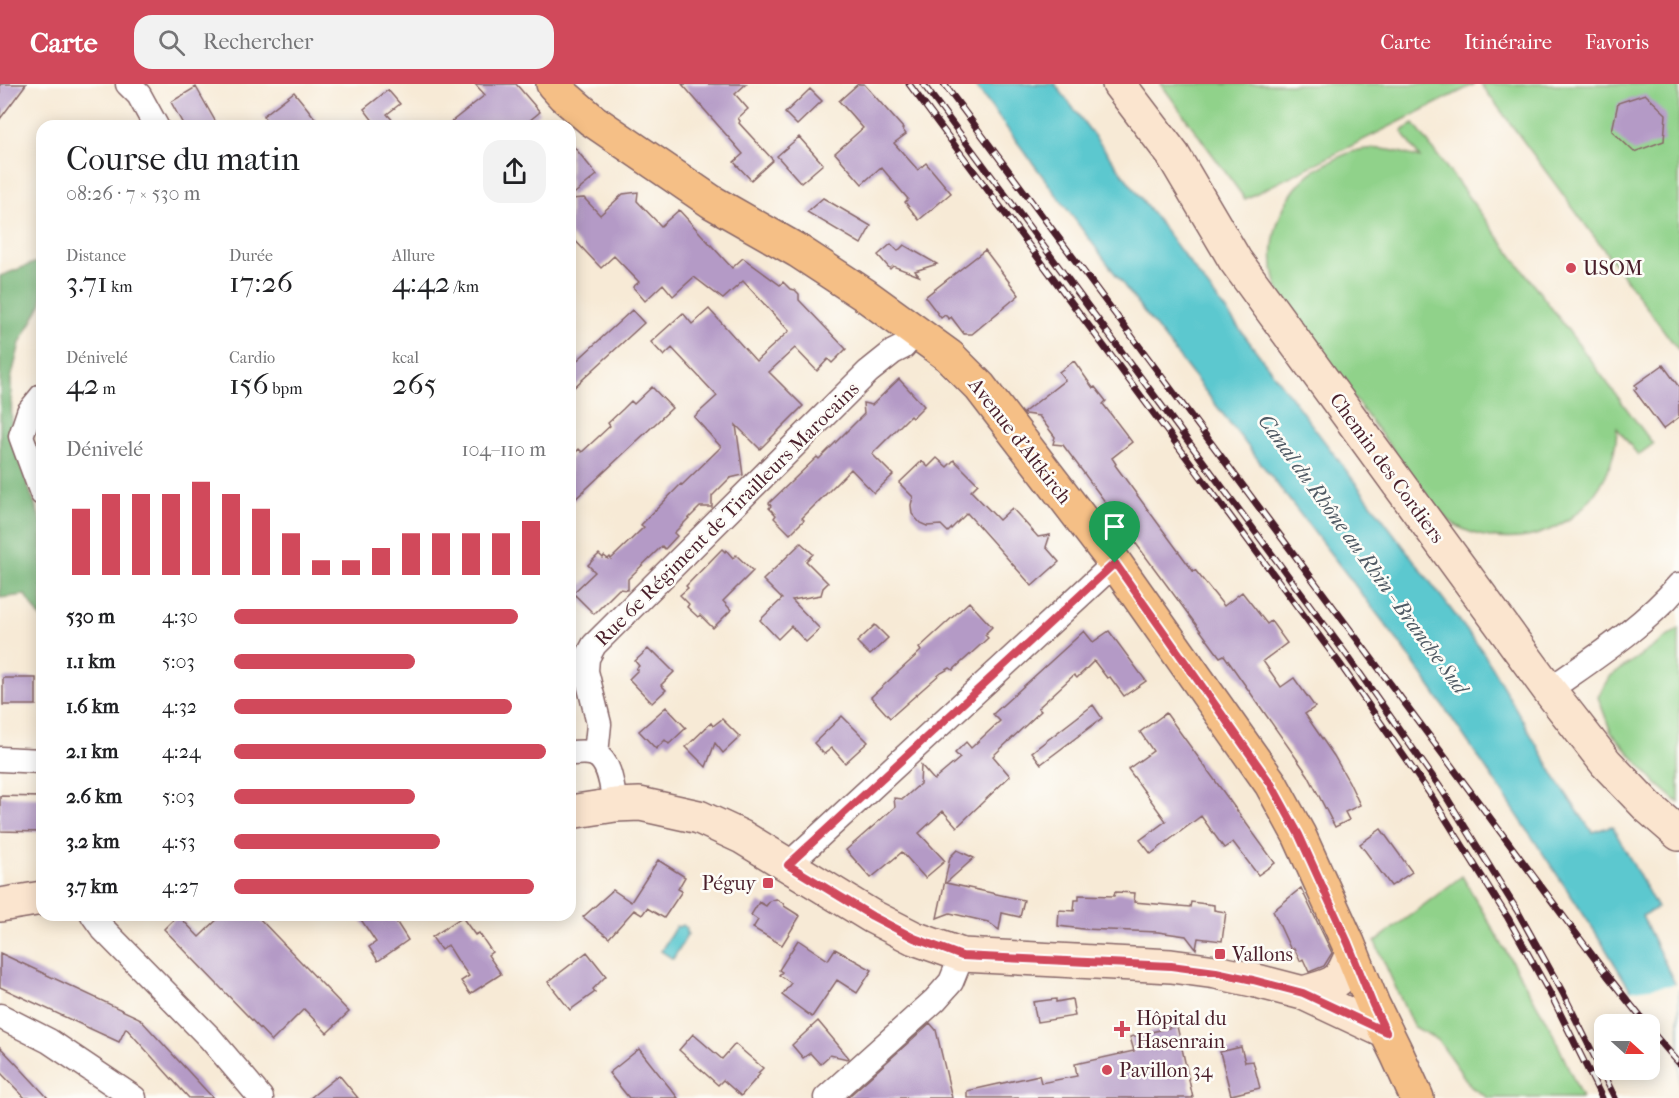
<!DOCTYPE html>
<html lang="fr">
<head>
<meta charset="utf-8">
<style>
  body { margin:0; font-family:"IM FELL French Canon",serif; background:#f2f2f2; color:#202124; height:100vh; display:flex; flex-direction:column; font-size:22px; white-space:nowrap }
  * { box-sizing:border-box; margin:0 }
  p { font-size:20px; color:#757577 }
  .icon { flex:none; width:33px; height:33px; fill:none; stroke:currentColor; stroke-width:2; stroke-linecap:round; stroke-linejoin:round }
  .map { position:relative; flex:1; overflow:hidden }
  .details { position:absolute; left:36px; top:36px; width:540px; height:801px; display:flex; flex-direction:column; background:#fff; border-radius:18px; box-shadow:0 3px 15px #0003 }
  .details>* { flex:none }
  .needle { width:39px; rotate:111deg }
  .controls { position:absolute; left:1594px; top:930px; display:grid; gap:12px }
  .controls a { display:grid; place-items:center; width:66px; height:66px; border-radius:12px; background:#fff; box-shadow:0 3px 15px #0003; font-size:30px }
  .pin { position:absolute; display:grid; place-items:center; width:51px; height:51px; color:#fff; margin:-62px -26px; border-radius:50% 50% 50% 0; rotate:-45deg; box-shadow:0 0 6px #0007 }
  .pin .icon { rotate:45deg }
  .round { display:grid; place-items:center; flex:none; width:63px; height:63px; border-radius:18px; background:#f2f2f2 }
  .summary { display:flex; align-items:center; justify-content:space-between; height:102px; padding:0 30px }
  h1 { font-size:33px; font-weight:600; line-height:45px }
  .figures { display:grid; grid-template-columns:repeat(3,1fr); gap:9px; height:102px; padding:6px 30px }
  .figures div { display:grid; align-content:center }
  .figures b { font-size:30px; font-weight:600 }
  .figures small { font-size:16px; font-weight:400 }
  .figures p { font-size:16px }
  .chart { height:168px; padding:12px 30px }
  .chart p { display:flex; justify-content:space-between }
  .chart svg { width:100%; height:108px; margin-top:6px; stroke:#d1495b; stroke-width:6 }
  ul { padding:0 30px; list-style:none; font-size:20px }
  li { display:grid; grid-template-columns:96px 72px 1fr; align-items:center; height:45px }
  li i { height:15px; border-radius:8px; background:#d1495b }
  header { display:flex; align-items:center; gap:36px; box-sizing:border-box; height:84px; padding:0 30px; background:#d1495b; color:#fff }
  header strong { font-size:28px }
  nav { display:flex; gap:33px; margin-inline-start:auto; font-size:21px }
  .search { width:420px; height:54px; background:#f2f2f2; display:flex; align-items:center; gap:15px; box-sizing:border-box; padding:0 21px; border-radius:18px; color:#757577; font-size:22px }
  .map>svg:first-child { display:block }
</style>
</head>
<body>
<header>
<strong>Carte</strong>
<div class="search"><svg class="icon" aria-label="search" viewBox="0 0 24 24"><circle cx="10" cy="10" r="6"/><path d="M15 15l6 6"/></svg>Rechercher</div>
<nav><a>Carte</a><a>Itinéraire</a><a>Favoris</a></nav>
</header>
<div class="map">
<svg width="1679" height="1014" viewBox="0 0 1679 1014">
  <rect width="100%" height="100%" fill="#fdfcf7"/>
  <filter id="ink" filterUnits="userSpaceOnUse"><feTurbulence type="fractalNoise" baseFrequency=".0167" numOctaves="2"/><feDisplacementMap in="SourceGraphic" scale="12" xChannelSelector="R" yChannelSelector="G"/><feConvolveMatrix kernelMatrix="1 2 1 2 8 2 1 2 1" color-interpolation-filters="sRGB"/></filter>
  <filter id="wash" filterUnits="userSpaceOnUse"><feTurbulence type="fractalNoise" baseFrequency=".008" numOctaves="4" result="noise"/><feDisplacementMap in="SourceGraphic" scale="24" xChannelSelector="R" yChannelSelector="G"/><feGaussianBlur stdDeviation="1.35" result="paint"/><feColorMatrix in="noise" values="0 0 0 0 0 0 0 0 0 0 0 0 0 0 0 0 0 1.4 0 .05"/><feComposite in="paint" operator="in"/></filter>
  <g filter="url(#wash)">
    <rect width="100%" height="100%" fill="#f7ead6"/>
    <!-- green -->
    <path fill="#90d28a" stroke="#6d785a" stroke-width="1.5" d="M1161 0H1475L1245 115Z
      M1481 0H1679V267Z
      M1414 40 1653 360 1638 371 1617 344C1615 412 1557 464 1490 453 1469 450 1452 442 1438 426L1295 236C1287 222 1278 210 1275 195 1267 159 1279 119 1305 94 1312 87 1323 81 1332 77 1342 71 1354 66 1366 65 1384 63 1403 69 1420 74L1402 47Z
      M1679 545V719L1657 700 1611 648 1598 613 1609 593Z
      M1462 792 1550 943 1582 1014H1488L1471 1003 1438 956 1413 942 1375 858Z"/>
    <!-- forest -->
    <path fill="#74b476" stroke="#5f6a50" stroke-width="1.5" d="M42 176V219L20 259 11 295 12 358 42 440V536L25 511 0 514V192Z"/>
    <!-- water -->
    <path fill="#5bc8cf" stroke="#52747d" stroke-width="1.5" d="M974 0H1055L1483 568 1558 698 1592 748 1612 742 1657 824 1642 832 1679 908V1014L1650 940H1645L1630 905 1596 849 1496 699 1405 566 1128 207Z
      M683 841 687 845 686 849 688 850 673 875 661 867 676 842 678 843Z"/>
    <!-- pier -->
    <path fill="#f7ead6" d="M1678 900 1679 1014H1673L1650 960V940H1642L1625 904 1628 907Z"/>
    <g id="blocks">
      <!-- building -->
      <path fill="#b49ac6" d="M0 0H26L0 35Z
        M475 0H516L540 28 523 42H446L485 11Z
        M682 0H746L735 10 748 25 738 34 740 37 739 39 773 76 751 96 734 78 743 70Z
        M858 0H864L903 44 902 45 906 50 894 59 918 86 926 79 951 109 919 136 905 118 908 115 881 83 862 100 835 69 863 44 839 17Z
        M196 3 218 42H184L171 18Z
        M810 5 822 17 797 41 785 29Z
        M388 6 400 20 387 30 398 42H377L364 25Z
        M294 8 307 24 321 42H271L263 32Z
        M1645 10 1666 30 1664 57 1634 68 1612 47 1618 19Z
        M799 53 823 80 801 99 777 72Z
        M570 58 597 91 570 113Z
        M638 108 637 117 661 142 679 126 732 184 743 174 780 201 783 198 790 205 795 206 799 210V216L846 265 832 279 828 275 817 287 795 264 769 288 803 322 760 365 736 341 743 391 730 394 712 412V423H700L674 449 677 452 665 465 662 462 628 495V506L619 505 594 530 573 509 595 488 588 481 599 470 603 474 604 472 608 475 610 473 611 475 644 443 641 441 681 400 682 401 721 363 694 333 717 312 672 264 664 272 651 258 683 229 692 240 709 225 756 277 789 247 743 197 723 215 694 193 673 212 663 200 645 217 633 203 639 198 614 172 601 184 570 151V115L584 114 600 131 623 110Z
        M823 114 871 142 861 160 807 128Z
        M891 160 898 167 904 161 937 180 915 187 919 192 893 182 890 185 878 171Z
        M985 166 1019 211 972 250H964L951 233 949 235 945 231 941 234 925 213Z
        M632 226 644 239 570 307V283Z
        M1074 277 1093 304 1095 303 1106 317 1103 320 1132 358 1112 374 1116 380 1115 381 1193 487 1195 486 1224 522 1242 508 1267 540 1271 537 1287 559 1263 577 1281 603 1294 594 1315 623 1305 630 1334 672 1349 698 1360 721 1345 728 1349 736 1335 743 1308 691 1224 571 1220 573 1063 361 1053 360 1055 353 1039 332 1025 330 1023 329 1065 296 1059 288Z
        M1663 281 1679 303V333L1663 345 1634 306 1637 304 1635 301Z
        M899 295 924 322 912 334 910 332 872 370 893 391 874 409 851 385 802 434 804 436 790 450 774 434 776 431 769 424 771 422 769 419 817 373 819 375 864 330 863 319 872 321Z
        M652 303 672 324 570 420V374L579 365 582 368 610 342 608 339 623 325 631 317 634 320Z
        M937 374 947 383 954 376 978 400 971 407 999 436 1012 424 1038 453 1050 451 1046 463 1059 478 1032 502 967 429 948 448 941 441 927 442 920 439 912 430 911 421 913 413 899 399 922 377 928 383Z
        M801 459 813 470 806 477 828 499 823 504 821 511 792 516 820 545 806 558 791 542 778 555 760 536 782 515 763 496Z
        M722 465 725 468 726 466 733 474 736 471 753 487 723 517 731 526 713 544 700 531 698 533 687 523 689 520 680 511 688 504 686 502Z
        M969 518 992 543 986 549 987 550 985 551 988 554 953 586 950 584 941 589 890 634 871 613 921 567 919 564Z
        M875 541 888 554 870 571 857 558Z
        M1084 547 1093 558 1109 547 1146 597 1124 612 1110 593 1107 594 1094 577 1077 594 1074 591 1038 624 1041 627 993 672 1010 692 957 743 943 727 919 749 945 777 925 794 902 768 871 794 846 766 895 723 894 714 903 715 920 700 921 681 934 696 960 674 955 669 966 658 971 664 1000 637 993 630Z
        M648 565 652 569 654 568 674 588 661 601 666 606 652 619 629 595 638 586 636 585 639 582 635 577Z
        M3 594H36V621H3Z
        M1093 621 1102 634 1041 680 1032 668Z
        M666 623 686 644 669 660 665 656 656 665 639 647Z
        M1166 629 1275 779 1258 791 1233 758 1224 764 1201 732 1151 770 1140 756 1166 737 1128 685 1153 667 1140 648Z
        M842 632 868 658 845 679 832 664 824 670 814 659Z
        M722 635 740 653 723 669 715 659 706 683 686 663 711 639 713 642Z
        M0 712 40 713V715H42V748L0 747Z
        M1381 745 1412 788 1391 802 1360 760Z
        M957 766 974 774 946 799 1024 816 1020 833 1002 829 999 846 988 838 950 829 937 834 950 773Z
        M658 776 685 793 678 805 682 807 664 834 647 824 642 831 634 826 609 854 583 833 613 806 631 818Z
        M1301 804 1332 869 1324 882 1309 888 1303 875 1300 877 1294 864 1291 866 1273 827Z
        M1115 808 1135 809 1134 818 1190 823 1191 818 1214 821V826L1226 828 1222 857 1198 854 1196 865 1186 852 1158 848 1083 845 1058 842 1059 826 1074 827 1075 816H1079V811L1114 812Z
        M776 815 783 819 784 822 800 832 782 861 753 844 758 836 751 831 759 818 766 822 770 817Z
        M178 831 199 853 222 831H256L349 928 327 949 304 925 272 957 164 845Z
        M358 831H392L408 856 378 877 369 863 376 858Z
        M462 833 475 851 479 849 492 868 488 871 501 890 470 910 461 897 469 892 458 877 448 861 441 866 432 853Z
        M798 856 828 876 835 865 872 886 857 909 837 896 812 933 782 911 791 899 779 891 782 888 779 886Z
        M587 868 606 892 593 905 595 908 570 926 548 898Z
        M0 869 139 934 213 1014H189L126 944 119 958 0 903Z
        M1056 915V918L1072 915 1075 932 1037 938 1033 918Z
        M818 937 849 974 848 975 830 971 820 980 810 969 803 974 792 961Z
        M930 939 936 946 952 1014H847Z
        M1177 942 1193 1014H967V1007L1039 991 1041 999 1077 992 1075 980 1134 967 1130 953Z
        M693 950 722 975 735 960 763 984 758 989 760 990 741 1012 723 996 718 1001 679 966Z
        M0 963 22 986 48 1014H25L0 988Z
        M1241 963 1245 978 1253 977 1260 1004 1231 1011 1220 968Z
        M639 965 658 989 678 1014H629L609 989Z
        M339 991 358 1014H310Z"/>
    </g>
  </g>
  <g filter="url(#ink)">
    <use href="#blocks" fill-opacity="0" stroke="#876667" stroke-width="1.5"/>
    <g fill="none" stroke-linecap="round" stroke-linejoin="round">
      <!-- street casing -->
      <g stroke="#876667" stroke-width="27">
        <path id="street" d="M128 0 139 11 156 42
          M42 312 29 328 21 352 42 409
          M1549 606C1594 574 1643 543 1679 501
          M570 669C578 669 586 667 594 670 611 677 612 705 615 721
          M596 670 599 640 586 587 587 574 594 561 868 288 893 268 903 263 916 247
          M0 675 42 677
          M788 781 1115 479
          M93 831 103 845 210 954 261 1014
          M0 932 49 957 134 1014
          M826 1014 935 916 951 898 962 871"/>
      </g>
      <!-- secondary casing -->
      <g stroke="#876667" stroke-width="36">
        <path id="secondary" d="M1119 0 1173 71 1235 176 1549 606 1606 679 1649 724 1679 750
          M570 728 615 721 640 720 699 733 742 753 871 832 914 854 962 871 1171 882 1216 888 1253 896 1303 909 1386 948
          M0 821 42 814
          M1303 909C1336 899 1339 902 1352 869"/>
      </g>
      <!-- primary casing -->
      <g stroke="#876667" stroke-width="36">
        <path id="primary" d="M553 0 563 11 592 36 712 118 798 167 865 211 949 272 980 303 1115 479 1271 700 1299 751 1348 859 1373 921 1397 970 1417 1014"/>
      </g>
      <!-- street -->
      <use href="#street" stroke="#fff" stroke-width="24"/>
      <!-- secondary -->
      <use href="#secondary" stroke="#fbe5cf" stroke-width="33"/>
      <!-- primary -->
      <use href="#primary" stroke="#f5bf86" stroke-width="33"/>
      <!-- rail casing -->
      <g stroke="#4a1f2b" stroke-width="7">
        <path id="rail" d="M909 0 1340 580 1432 713 1508 834 1553 915 1602 1014
          M923 0 1349 574 1442 706 1518 828 1563 909 1615 1014
          M944 0 1607 891 1646 940
          M1650 946 1679 979"/>
      </g>
      <!-- rail -->
      <use href="#rail" stroke="#fdfcf7" stroke-width="4.5" stroke-dasharray="14" stroke-linecap="butt"/>
    </g>
  </g>
  <g fill="none" stroke-linecap="round" stroke-linejoin="round" filter="url(#ink)">
    <!-- route casing -->
    <g stroke="#fff" stroke-width="12">
      <path id="route" d="M1115 479 1271 700 1299 751 1348 859 1373 921 1386 948 1303 909 1253 896 1216 888 1171 882 962 872 914 854 872 832 788 781Z"/>
    </g>
    <!-- route -->
    <use href="#route" stroke="#d1495b" stroke-width="8"/>
  </g>
  <!-- markers -->
  <g fill="#d1495b" stroke="#fdfcf7" stroke-width="2">
    <circle cx="1571" cy="184" r="6"/>
    <rect x="762" y="793" width="12" height="12" rx="3"/>
    <rect x="1214" y="864" width="12" height="12" rx="3"/>
    <path d="M1119 936h6v6h6v6h-6v6h-6v-6h-6v-6h6z"/>
    <circle cx="1107" cy="986" r="6"/>
  </g>
  <g text-anchor="middle" dominant-baseline="central" stroke-width="5" stroke-linejoin="round" paint-order="stroke">
    <!-- poi labels -->
    <g font-size="20" fill="#4a1f2b" stroke="#fdfcf7" text-anchor="start">
      <text x="1583" y="184">USOM</text>
      <text x="756" y="799" text-anchor="end">Péguy</text>
      <text x="1232" y="870">Vallons</text>
      <text x="1136" y="934">Hôpital du<tspan x="1136" dy="23">Hasenrain</tspan></text>
      <text x="1119" y="986">Pavillon 34</text>
    </g>
    <!-- street labels -->
    <g font-size="20" fill="#4a1f2b" stroke="#fdfcf7">
      <text transform="translate(1020 357) rotate(52)">Avenue d'Altkirch</text>
      <text transform="translate(1387 384) rotate(54)">Chemin des Cordiers</text>
      <text transform="translate(727 430) rotate(-45)">Rue 6e Régiment de Tirailleurs Marocains</text>
    </g>
    <!-- water labels -->
    <g font-size="21" font-style="italic" fill="#505a64" stroke="#fdfcf7">
      <text transform="translate(1363 470) rotate(54)">Canal du Rhône au Rhin - Branche Sud</text>
    </g>
  </g>
</svg>
<div class="controls">
<a><svg class="needle" viewBox="-14 -14 28 28"><path d="M0-13l5 13h-10z" fill="#e53935"/><path d="M0 13l5-13h-10z" fill="#757577"/></svg></a>
</div>
<div class="pin" style="left:1115px;top:479px;background:#1e9e55"><svg class="icon" aria-label="arrive" viewBox="0 0 24 24"><path d="M6 21V4h12l-3 4 3 4H6"/></svg></div>
<section class="details">
<div class="summary"><div><h1>Course du matin</h1><p>08:26 · 7 × 530 m</p></div><a class="round"><svg class="icon" aria-label="share" viewBox="0 0 24 24"><path d="M12 15V3M7 8l5-5 5 5M5 13v7h14v-7"/></svg></a></div>
<div class="figures">
<div><p>Distance</p><b>3.71<small> km</small></b></div>
<div><p>Durée</p><b>17:26</b></div>
<div><p>Allure</p><b>4:42<small> /km</small></b></div>
</div>
<div class="figures">
<div><p>Dénivelé</p><b>42<small> m</small></b></div>
<div><p>Cardio</p><b>156<small> bpm</small></b></div>
<div><p>kcal</p><b>265</b></div>
</div>
<div class="chart"><p><span>Dénivelé</span>104–110 m</p>
<svg viewBox="0 0 160 44" preserveAspectRatio="none"><path d="M5 44V17M15 44V11M25 44V11M35 44V11M45 44V6M55 44V11M65 44V17M75 44V27M85 44V38M95 44V38M105 44V33M115 44V27M125 44V27M135 44V27M145 44V27M155 44V22"/></svg>
</div>
<ul>
<li><b>530 m</b>4:30<i style="width:91%"></i></li>
<li><b>1.1 km</b>5:03<i style="width:58%"></i></li>
<li><b>1.6 km</b>4:32<i style="width:89%"></i></li>
<li><b>2.1 km</b>4:24<i style="width:100%"></i></li>
<li><b>2.6 km</b>5:03<i style="width:58%"></i></li>
<li><b>3.2 km</b>4:53<i style="width:66%"></i></li>
<li><b>3.7 km</b>4:27<i style="width:96%"></i></li>
</ul>
</section>
</div>
</body>
</html>
